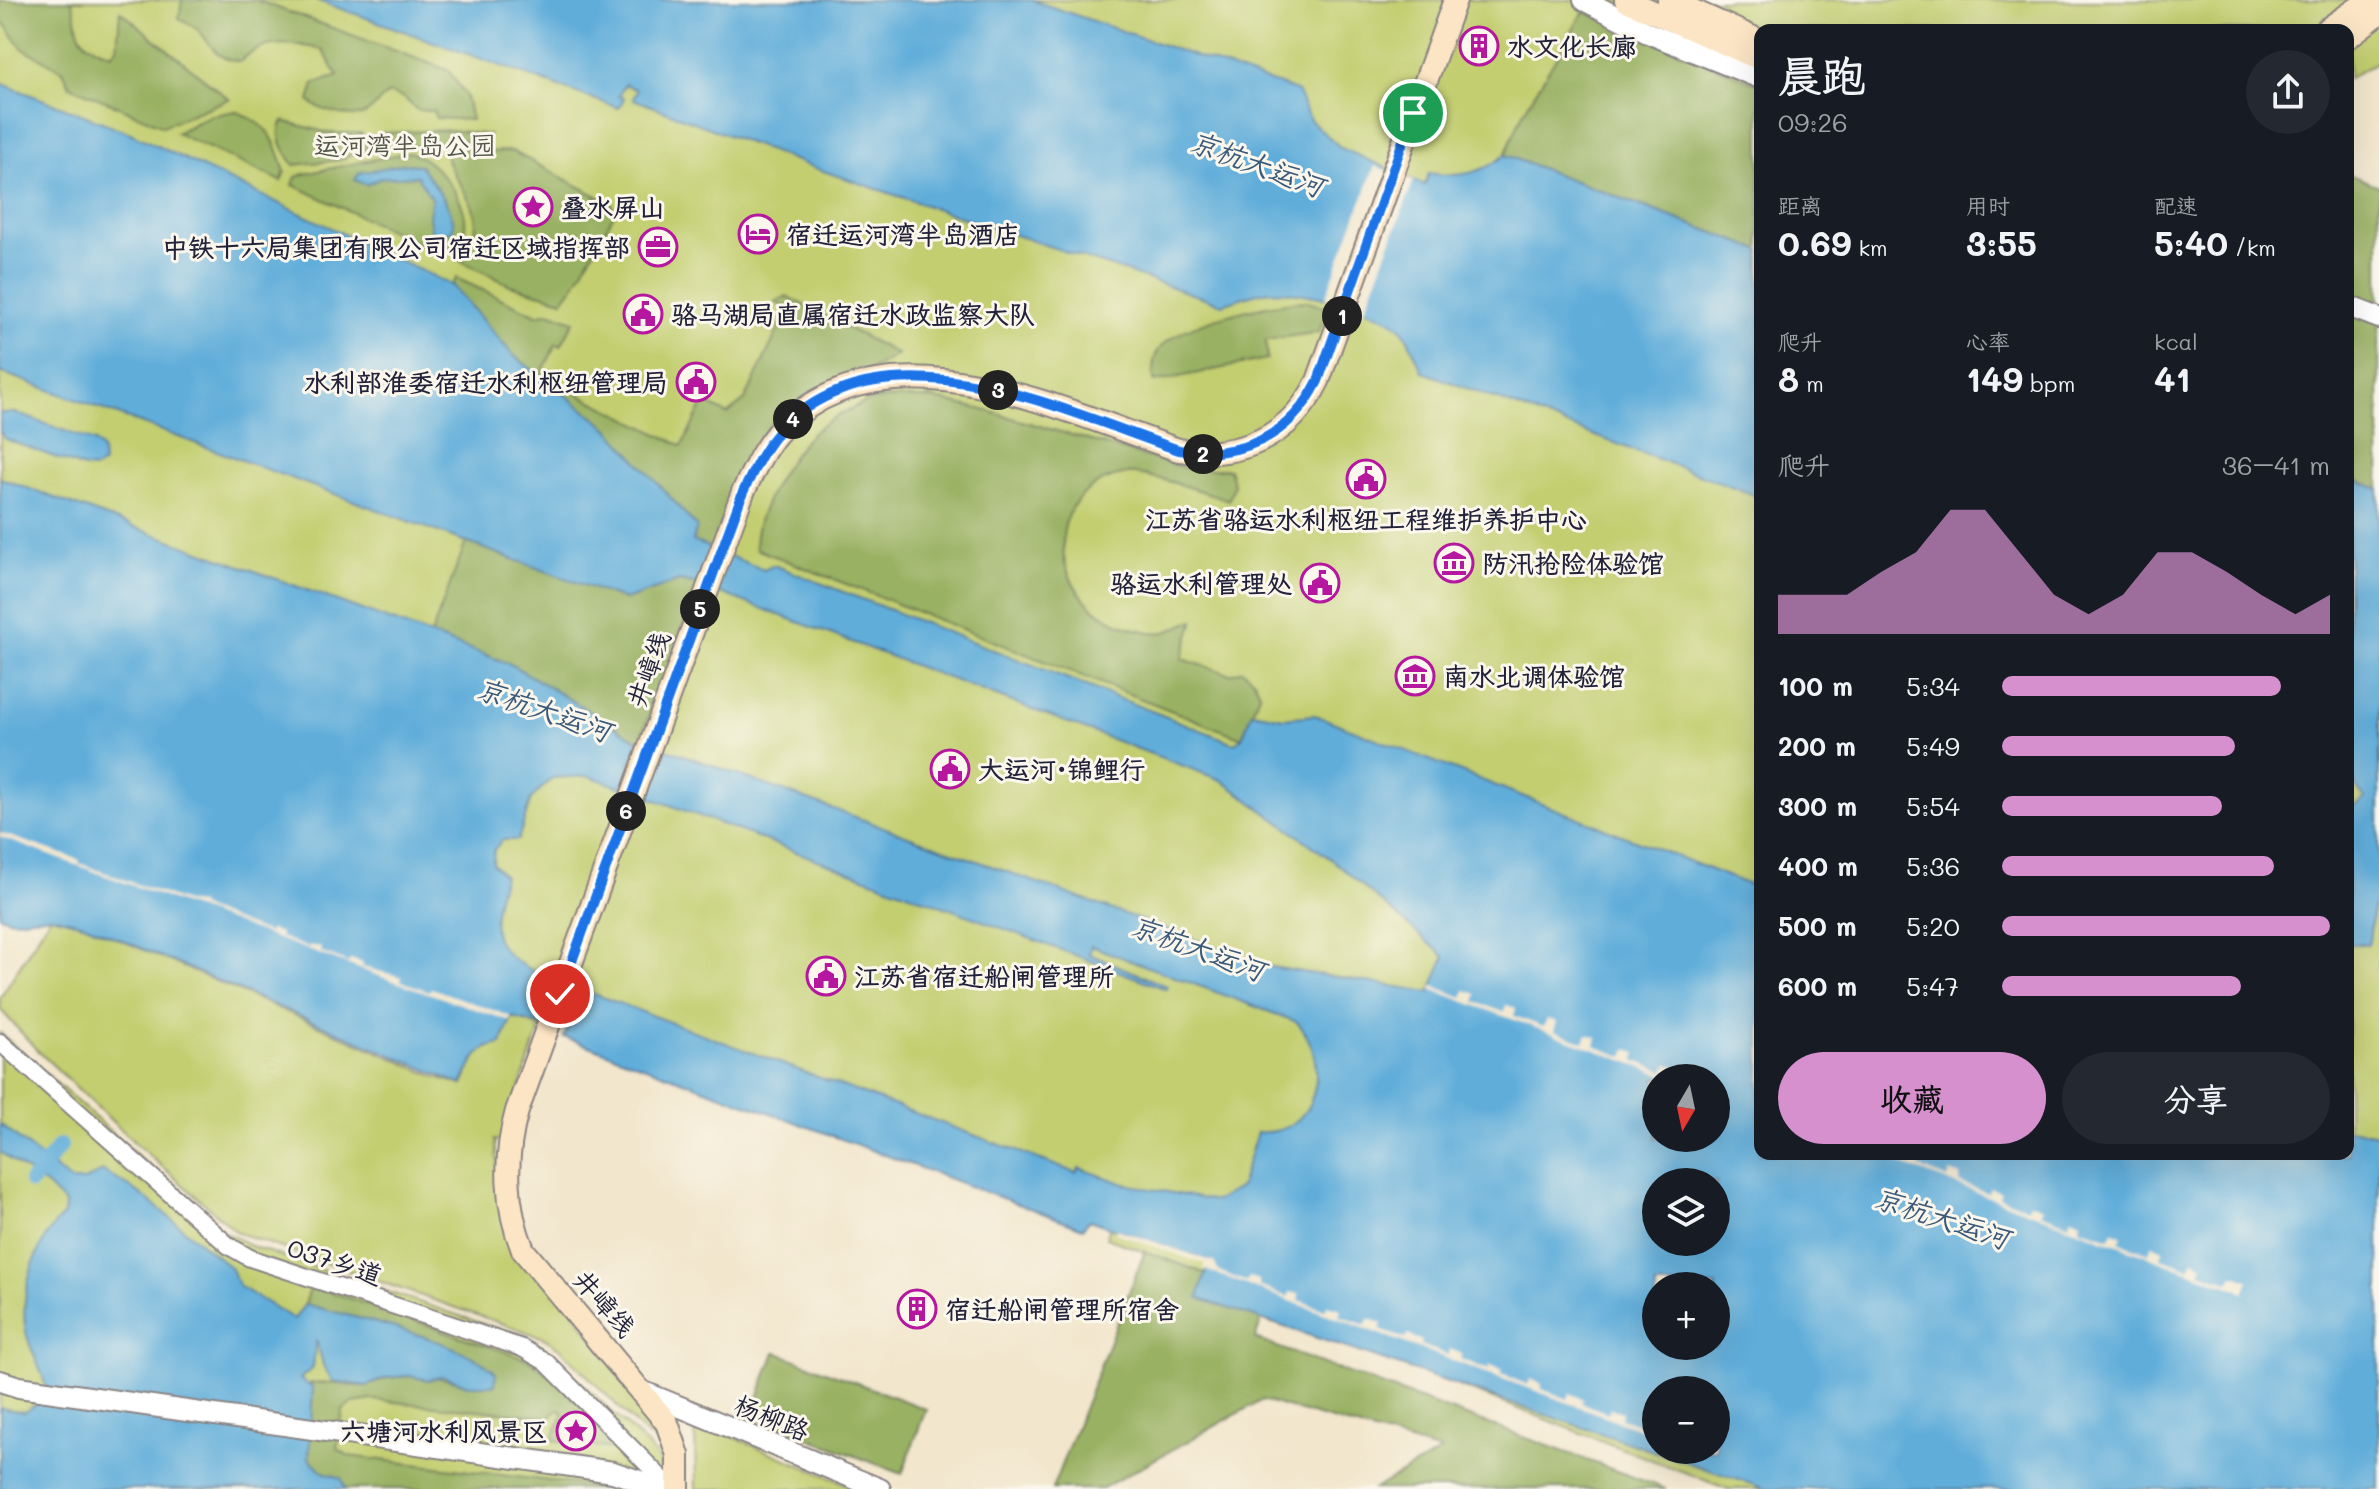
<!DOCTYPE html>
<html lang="zh">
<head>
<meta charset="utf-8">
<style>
  body { margin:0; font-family:Mali,"LXGW WenKai TC",sans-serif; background:#242831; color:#f1f3f6; height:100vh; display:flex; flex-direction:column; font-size:30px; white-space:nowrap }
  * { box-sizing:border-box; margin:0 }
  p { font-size:26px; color:#9ea1a6 }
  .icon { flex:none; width:44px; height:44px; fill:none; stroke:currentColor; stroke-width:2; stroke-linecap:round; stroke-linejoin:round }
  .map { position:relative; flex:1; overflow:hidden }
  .side { position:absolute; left:1754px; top:24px; width:600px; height:1136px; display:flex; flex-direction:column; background:#171b24; border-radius:16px; box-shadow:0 8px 32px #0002 }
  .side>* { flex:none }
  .needle { width:52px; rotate:189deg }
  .fabs { position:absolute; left:1642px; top:1064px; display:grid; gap:16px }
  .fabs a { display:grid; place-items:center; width:88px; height:88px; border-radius:50%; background:#171b24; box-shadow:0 8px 32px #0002; font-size:40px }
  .pin { position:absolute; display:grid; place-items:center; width:68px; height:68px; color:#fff; margin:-34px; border:4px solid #fff; border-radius:50%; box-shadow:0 2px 8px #0007 }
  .km { position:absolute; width:40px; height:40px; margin:-20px; border-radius:50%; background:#222; color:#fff; font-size:22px; line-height:40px; text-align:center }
  .round { display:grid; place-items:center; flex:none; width:84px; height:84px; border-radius:42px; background:#242831 }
  .summary { display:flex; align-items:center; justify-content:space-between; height:136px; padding:0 24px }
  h1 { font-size:44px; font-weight:800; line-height:60px }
  .stats { display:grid; grid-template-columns:repeat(3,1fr); gap:12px; height:136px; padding:8px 24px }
  .stats div { display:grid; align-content:center }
  .stats b { font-size:34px; font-weight:800 }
  .stats small { font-size:22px; font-weight:400 }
  .stats p { font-size:22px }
  .chart { height:224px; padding:16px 24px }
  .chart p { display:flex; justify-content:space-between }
  .chart svg { width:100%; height:144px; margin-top:8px; fill:#d690ce; opacity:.7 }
  .primary-button { display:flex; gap:16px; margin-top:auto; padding:16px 24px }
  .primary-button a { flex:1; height:92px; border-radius:48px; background:#d690ce; color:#111; font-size:32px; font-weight:800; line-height:92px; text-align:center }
  .primary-button a+a { background:#242831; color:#f1f3f6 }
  ul { padding:0 24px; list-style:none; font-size:26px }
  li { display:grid; grid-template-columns:128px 96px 1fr; align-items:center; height:60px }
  li i { height:20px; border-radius:10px; background:#d690ce }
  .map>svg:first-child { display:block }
</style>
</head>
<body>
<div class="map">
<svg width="2379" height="1489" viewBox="0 0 2379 1489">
  <rect width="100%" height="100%" fill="#fbf7ec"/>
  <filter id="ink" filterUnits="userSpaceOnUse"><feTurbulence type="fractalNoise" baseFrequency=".0125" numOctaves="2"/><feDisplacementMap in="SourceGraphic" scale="16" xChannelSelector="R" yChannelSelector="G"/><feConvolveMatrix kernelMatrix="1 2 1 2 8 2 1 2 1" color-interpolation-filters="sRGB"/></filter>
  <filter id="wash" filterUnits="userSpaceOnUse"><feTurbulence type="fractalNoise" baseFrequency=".006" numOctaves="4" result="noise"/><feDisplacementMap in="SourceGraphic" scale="32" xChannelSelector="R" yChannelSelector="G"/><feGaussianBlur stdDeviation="1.8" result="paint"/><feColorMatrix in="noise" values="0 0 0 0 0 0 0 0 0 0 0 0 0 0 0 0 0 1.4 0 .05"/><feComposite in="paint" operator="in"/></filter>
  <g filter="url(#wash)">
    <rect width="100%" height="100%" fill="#f2e6cc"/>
    <!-- green -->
    <path fill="#c2ce70" stroke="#727856" stroke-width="2" fill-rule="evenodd" d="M0 0H2379V60L2348 79V30H1760V1154H2348V315L2379 327V1489H1728L1440 1379 1198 1298 1205 1273 1106 1238 1117 1207 0 790ZM1656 1078H1716V1138H1656ZM1656 1182H1716V1242H1656ZM1656 1286H1716V1346H1656ZM1656 1390H1716V1450H1656Z
      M51 915 84 924 436 1077 463 1085C472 1063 476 1047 501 1044L512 1017 541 1026 501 1141 495 1140 502 1209 662 1436 659 1442 647 1436 562 1350 544 1338 238 1233 134 1142 36 1049 0 1009V998Z
      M0 1033 222 1231 254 1247 520 1336 551 1354 649 1447 660 1461 664 1489H0Z
      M707 1426 858 1489H696L695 1434 699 1427Z"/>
    <!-- forest -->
    <path fill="#99b162" stroke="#5e6a4e" stroke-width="2" d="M0 0H72C82 37 71 39 111 54L117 48 120 11 229 99 163 126 70 86 63 71 22 48 0 18Z
      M182 0H256L448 70 466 96 471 120 436 118 433 111 417 110 404 98 389 93C380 99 374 109 365 114 352 120 318 110 309 101L314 84 338 76 322 49C292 43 263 39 241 61 215 62 212 43 196 28 191 24 184 23 179 18Z
      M1584 11 1760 85V250L1505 155 1523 113Z
      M235 111C270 125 274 137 285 172L281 181 176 133 209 116Z
      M283 121 329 133H361L369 147 341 160 294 165C285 152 274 137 283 121Z
      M451 130 490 135 440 146 382 147 378 144 381 133Z
      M469 146 481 152 512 151 612 204 614 214 576 283 563 300 510 285 459 260C496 217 463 198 446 158L450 153Z
      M409 152C444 162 492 228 447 253L432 250 293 185 296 177 304 174Z
      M2348 174 2379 186V489L2348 477Z
      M456 278 537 315 549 312 574 321 561 346 556 344 542 373 544 377 682 446 704 402 727 414 745 400 788 309 775 302 787 296 897 354C871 374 842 378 813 392 751 422 735 489 714 550L693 541 608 428 512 354 452 285Z
      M1304 301 1329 308 1319 332 1266 340 1267 359 1154 382C1153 372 1152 360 1158 351 1176 322 1270 303 1304 301Z
      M931 398 984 410 1189 469H1229L1234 485 1229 500C1209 494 1144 471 1128 474 1036 488 1046 602 1129 627 1139 630 1155 634 1165 632 1175 630 1185 623 1194 620L1182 659 1230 674 1242 670 1254 680 1260 692 1242 738 756 549C751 517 790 452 815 431 828 420 849 409 864 403 882 395 912 399 931 398Z
      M466 542 625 600 679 581 699 585 639 741 510 664 431 635Z
      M1145 1251 1206 1274 1199 1298 1262 1319 1255 1339 1666 1489H1374L1441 1451 1262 1400 1101 1489H1052Z
      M311 1285 529 1360 556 1381 626 1451 552 1440 564 1413 558 1410 549 1417 373 1400 353 1403 343 1410 337 1448 349 1456 614 1489H345L341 1478 323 1472 309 1459 313 1388 310 1383C329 1381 349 1387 366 1386 373 1385 381 1379 389 1378 414 1374 445 1376 468 1385L305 1304Z
      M775 1352 926 1409 902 1474 751 1416Z"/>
    <!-- water -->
    <path fill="#61adda" stroke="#42688a" stroke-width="2" fill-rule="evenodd" d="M316 0H1032L1297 91 1310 120 1341 148 1425 185 1429 173C1458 178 1482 174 1505 155L1760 250V497L1423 372C1416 359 1410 338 1400 327 1381 308 1291 287 1264 292 1250 294 1236 300 1222 304L820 170 633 99 637 90 625 84 619 96 624 98 619 108Z
      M0 83 128 132 452 285 512 354 608 428 697 527 693 541 764 570 774 565 1234 743 1242 738 1252 712 1284 718 1315 715 1760 889V1154H2348V1129L2379 1134V1489H1766L1198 1298 1209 1261 1089 1220 1083 1228 564 1037 581 989 1076 1173 1079 1168 1125 1184 1216 1201 1240 1187 1257 1132C1319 1137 1332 1061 1297 1022L1091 946 1089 954 1167 986 1166 989 648 797 667 749 1271 967 1430 992 1445 957 1336 863 1221 780 699 585 679 581 625 600 0 372ZM1656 1078H1716V1138H1656ZM1656 1182H1716V1242H1656ZM1656 1286H1716V1346H1656ZM1656 1390H1716V1450H1656Z
      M403 164 420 165C431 181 457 210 453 230L443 235 431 230 429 217 432 199 417 176 381 178 366 185 355 180 359 173Z
      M0 413H16L95 442 102 450 103 464 95 469 84 468 5 439 0 431Z
      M2348 477 2379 489V899C2368 913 2373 928 2368 944H2348V810L2365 799 2356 787 2351 769H2348Z
      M0 478 510 664 639 741 622 788 589 776 552 778 531 799 518 840H502L494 850 493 864 504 876C482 945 497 954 558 983L541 1026 512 1017 501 1044C476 1047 472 1064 462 1085L84 924 51 916 12 920 0 916Z
      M0 1124 71 1181H84L103 1171 141 1194 230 1267 239 1286 294 1319 305 1304C356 1319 459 1338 496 1373L495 1385H468L444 1376 428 1380 409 1376 386 1378 367 1386 332 1381 323 1365 316 1340 313 1368 300 1379 313 1388 309 1458 323 1472 341 1478 345 1489H0V1408L24 1412 47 1397C45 1369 27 1349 25 1326 21 1288 36 1240 64 1215L65 1204 48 1187 0 1152Z"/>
    <!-- pier -->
    <path fill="#f2e6cc" d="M1375 166 1414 180 1364 312 1325 298Z
      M0 833 80 860 79 863 188 903 200 904V907L268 933 270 930 280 933V937L309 948 310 945 321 948V952L349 963 350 959 362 963V967L402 977 401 981 429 991 431 988 512 1017 510 1021 390 980 0 837Z
      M1433 986 1463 997 1465 990 1477 994 1475 1002 1504 1012 1506 1005 1516 1008 1514 1016 1544 1027 1547 1019 1557 1022 1554 1031 1584 1042 1587 1034 1597 1037 1595 1046 1624 1057 1627 1049 1637 1052 1635 1061 1665 1071 1668 1064 1678 1067 1675 1075 1682 1078H1671L1431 989Z
      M1874 1154 1907 1163 1909 1157 1921 1160 1919 1167 1948 1179 1950 1172 1960 1176V1183L1988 1193 1990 1188 2001 1192 1999 1197 2028 1208 2030 1202 2043 1207 2040 1213 2069 1224 2072 1217 2081 1221 2079 1228 2110 1238 2113 1231 2122 1236 2119 1242 2149 1253 2152 1245 2163 1250 2161 1258 2189 1268 2193 1260 2203 1265 2200 1272 2230 1283 2234 1275 2249 1280 2244 1292Z
      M1116 1229 1214 1262 1218 1271 1247 1282 1249 1277 1259 1280V1286L1288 1297 1290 1292 1299 1294V1300L1325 1310 1327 1305 1341 1309 1339 1316 1366 1325 1368 1319 1382 1323 1380 1330 1406 1339 1408 1335 1422 1341 1421 1345 1448 1355 1450 1349 1462 1354 1460 1359 1489 1370 1490 1365 1503 1370 1501 1374 1528 1385 1530 1379 1542 1384 1541 1389 1568 1399 1570 1393 1583 1399 1581 1403 1608 1413 1610 1408 1622 1412 1621 1418 1649 1428 1651 1422 1656 1425V1435L1203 1269 1205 1264 1115 1233Z"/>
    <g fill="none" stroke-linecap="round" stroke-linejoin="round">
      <!-- canal -->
      <path stroke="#61adda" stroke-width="16" d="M31 1182 60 1146"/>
    </g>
  </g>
  <g filter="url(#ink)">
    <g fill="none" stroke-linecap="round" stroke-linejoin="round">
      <!-- minor casing -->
      <g stroke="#8a8484" stroke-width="20">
        <path id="minor" d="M0 1042 229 1246 250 1258 522 1348 546 1362 672 1489"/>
      </g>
      <!-- tertiary casing -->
      <g stroke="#8a8484" stroke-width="24">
        <path id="tertiary" d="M1584 0 1648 33 1760 78
          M2348 306 2379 318
          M0 1381 19 1387 613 1472 663 1489
          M644 1392 880 1489"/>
      </g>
      <!-- secondary casing -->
      <g stroke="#8a8484" stroke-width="26">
        <path id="secondary" d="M1626 0 1760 59
          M1669 0 1760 41
          M2326 30 2370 0
          M2348 37 2379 13
          M678 1489V1455L667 1423 523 1250C505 1206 504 1157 517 1111L743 492C754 470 764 447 781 429 886 322 1062 411 1179 450 1240 460 1290 437 1318 381L1455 0"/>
      </g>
      <!-- minor -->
      <use href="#minor" stroke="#fff" stroke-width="16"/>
      <!-- tertiary -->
      <use href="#tertiary" stroke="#fff" stroke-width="20"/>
      <!-- secondary -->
      <use href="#secondary" stroke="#fce5c4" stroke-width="22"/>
    </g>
  </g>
  <g fill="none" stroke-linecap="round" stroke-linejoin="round" filter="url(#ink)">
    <!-- route casing -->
    <g stroke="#fff" stroke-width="16">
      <path id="route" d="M560 994 743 492C754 470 764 447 781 429 886 322 1062 411 1179 450 1240 460 1290 437 1318 381L1413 113"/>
    </g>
    <!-- route -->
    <use href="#route" stroke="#1a73e8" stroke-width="10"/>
  </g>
  <!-- icons -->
  <defs>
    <g id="building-ring" transform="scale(2)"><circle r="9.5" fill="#fbf7ec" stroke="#b5179e" stroke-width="1.5"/><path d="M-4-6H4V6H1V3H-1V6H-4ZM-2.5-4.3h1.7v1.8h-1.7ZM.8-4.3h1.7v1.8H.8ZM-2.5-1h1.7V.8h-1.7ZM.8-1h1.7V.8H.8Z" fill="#b5179e"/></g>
    <g id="sight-ring" transform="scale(2)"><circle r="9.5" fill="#fbf7ec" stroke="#b5179e" stroke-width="1.5"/><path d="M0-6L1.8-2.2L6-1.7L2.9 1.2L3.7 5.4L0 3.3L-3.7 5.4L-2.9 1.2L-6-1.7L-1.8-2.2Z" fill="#b5179e"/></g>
    <g id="hotel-ring" transform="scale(2)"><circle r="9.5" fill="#fbf7ec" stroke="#b5179e" stroke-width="1.5"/><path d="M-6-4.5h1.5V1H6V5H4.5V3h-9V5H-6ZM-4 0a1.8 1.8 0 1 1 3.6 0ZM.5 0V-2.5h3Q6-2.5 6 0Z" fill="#b5179e"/></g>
    <g id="office-ring" transform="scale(2)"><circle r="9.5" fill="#fbf7ec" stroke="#b5179e" stroke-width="1.5"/><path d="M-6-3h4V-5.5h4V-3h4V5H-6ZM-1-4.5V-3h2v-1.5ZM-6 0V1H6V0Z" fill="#b5179e"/></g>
    <g id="civic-ring" transform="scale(2)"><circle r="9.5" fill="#fbf7ec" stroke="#b5179e" stroke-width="1.5"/><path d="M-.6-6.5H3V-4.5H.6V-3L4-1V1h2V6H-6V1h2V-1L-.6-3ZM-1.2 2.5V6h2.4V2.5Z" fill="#b5179e"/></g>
    <g id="museum-ring" transform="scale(2)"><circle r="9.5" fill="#fbf7ec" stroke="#b5179e" stroke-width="1.5"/><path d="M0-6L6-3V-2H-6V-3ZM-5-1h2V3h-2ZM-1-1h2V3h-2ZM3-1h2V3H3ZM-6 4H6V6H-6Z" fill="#b5179e"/></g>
  </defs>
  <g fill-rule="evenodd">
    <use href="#building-ring" x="1479" y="46"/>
    <use href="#sight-ring" x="533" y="207"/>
    <use href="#hotel-ring" x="758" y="234"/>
    <use href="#office-ring" x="658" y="247"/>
    <use href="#civic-ring" x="643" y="314"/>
    <use href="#civic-ring" x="696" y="382"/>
    <use href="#civic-ring" x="1366" y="479"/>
    <use href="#museum-ring" x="1454" y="563"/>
    <use href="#civic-ring" x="1320" y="583"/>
    <use href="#museum-ring" x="1415" y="676"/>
    <use href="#civic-ring" x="950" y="769"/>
    <use href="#civic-ring" x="826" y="976"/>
    <use href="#building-ring" x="917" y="1309"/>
    <use href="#sight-ring" x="576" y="1431"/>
  </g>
  <g text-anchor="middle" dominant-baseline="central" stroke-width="6" stroke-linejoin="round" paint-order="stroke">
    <!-- poi labels -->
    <g font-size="26" font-weight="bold" fill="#22223b" stroke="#fbf7ec" text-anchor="start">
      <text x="1507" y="46">水文化长廊</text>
      <text x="561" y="207">叠水屏山</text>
      <text x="786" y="234">宿迁运河湾半岛酒店</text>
      <text x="630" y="247" text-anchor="end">中铁十六局集团有限公司宿迁区域指挥部</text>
      <text x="671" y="314">骆马湖局直属宿迁水政监察大队</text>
      <text x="668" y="382" text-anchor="end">水利部淮委宿迁水利枢纽管理局</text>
      <text x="1366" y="519" text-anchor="middle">江苏省骆运水利枢纽工程维护养护中心</text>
      <text x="1482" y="563">防汛抢险体验馆</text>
      <text x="1292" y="583" text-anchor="end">骆运水利管理处</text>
      <text x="1443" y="676">南水北调体验馆</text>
      <text x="978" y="769">大运河·锦鲤行</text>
      <text x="854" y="976">江苏省宿迁船闸管理所</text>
      <text x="945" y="1309">宿迁船闸管理所宿舍</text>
      <text x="548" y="1431" text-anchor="end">六塘河水利风景区</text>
    </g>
    <!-- park labels -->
    <g font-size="26" fill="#52564b" stroke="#fbf7ec">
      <text x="405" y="145">运河湾半岛公园</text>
    </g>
    <!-- street labels -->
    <g font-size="26" fill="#22223b" stroke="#fbf7ec">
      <text transform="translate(648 669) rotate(-70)">井嶂线</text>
      <text transform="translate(335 1261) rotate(18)">037乡道</text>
      <text transform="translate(605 1303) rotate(49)">井嶂线</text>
      <text transform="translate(772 1417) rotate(22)">杨柳路</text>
    </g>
    <!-- water labels -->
    <g font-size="28" font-style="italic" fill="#3b5a7b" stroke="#fbf7ec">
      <text transform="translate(1257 163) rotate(20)">京杭大运河</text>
      <text transform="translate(544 709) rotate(19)">京杭大运河</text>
      <text transform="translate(1198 947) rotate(20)">京杭大运河</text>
      <text transform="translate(1942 1217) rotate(18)">京杭大运河</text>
    </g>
  </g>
</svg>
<div class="fabs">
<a><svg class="needle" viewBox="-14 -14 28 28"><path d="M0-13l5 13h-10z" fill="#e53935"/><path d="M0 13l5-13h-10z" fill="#9ea1a6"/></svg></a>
<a><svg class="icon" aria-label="layers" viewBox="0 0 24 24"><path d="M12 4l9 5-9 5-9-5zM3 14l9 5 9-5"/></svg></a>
<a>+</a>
<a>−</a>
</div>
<div class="pin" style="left:1413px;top:113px;background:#1e9e55"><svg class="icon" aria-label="arrive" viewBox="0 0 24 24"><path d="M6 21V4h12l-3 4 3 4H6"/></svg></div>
<div class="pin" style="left:560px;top:994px;background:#d93025"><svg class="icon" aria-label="check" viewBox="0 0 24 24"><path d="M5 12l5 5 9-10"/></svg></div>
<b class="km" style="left:1342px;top:316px">1</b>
<b class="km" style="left:1203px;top:454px">2</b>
<b class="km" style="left:998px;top:390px">3</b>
<b class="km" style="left:793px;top:419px">4</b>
<b class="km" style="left:700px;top:609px">5</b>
<b class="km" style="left:626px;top:811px">6</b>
<section class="side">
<div class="summary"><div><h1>晨跑</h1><p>09:26</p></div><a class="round"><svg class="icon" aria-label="share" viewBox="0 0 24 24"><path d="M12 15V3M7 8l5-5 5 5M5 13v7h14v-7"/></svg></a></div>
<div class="stats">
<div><p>距离</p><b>0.69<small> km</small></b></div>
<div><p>用时</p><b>3:55</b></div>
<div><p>配速</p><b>5:40<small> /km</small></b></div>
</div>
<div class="stats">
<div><p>爬升</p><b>8<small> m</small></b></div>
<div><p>心率</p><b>149<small> bpm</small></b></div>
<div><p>kcal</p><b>41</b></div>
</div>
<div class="chart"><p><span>爬升</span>36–41 m</p>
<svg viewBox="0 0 160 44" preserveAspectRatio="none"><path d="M0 44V32L10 32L20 32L30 25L40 19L50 6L60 6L70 19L80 32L90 38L100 32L110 19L120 19L130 25L140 32L150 38L160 32V44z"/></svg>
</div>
<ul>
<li><b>100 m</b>5:34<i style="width:85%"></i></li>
<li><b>200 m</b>5:49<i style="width:71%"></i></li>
<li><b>300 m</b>5:54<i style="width:67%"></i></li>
<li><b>400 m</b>5:36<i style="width:83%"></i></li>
<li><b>500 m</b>5:20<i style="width:100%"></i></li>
<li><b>600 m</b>5:47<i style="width:73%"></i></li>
</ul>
<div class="primary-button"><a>收藏</a><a>分享</a></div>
</section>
</div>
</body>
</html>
